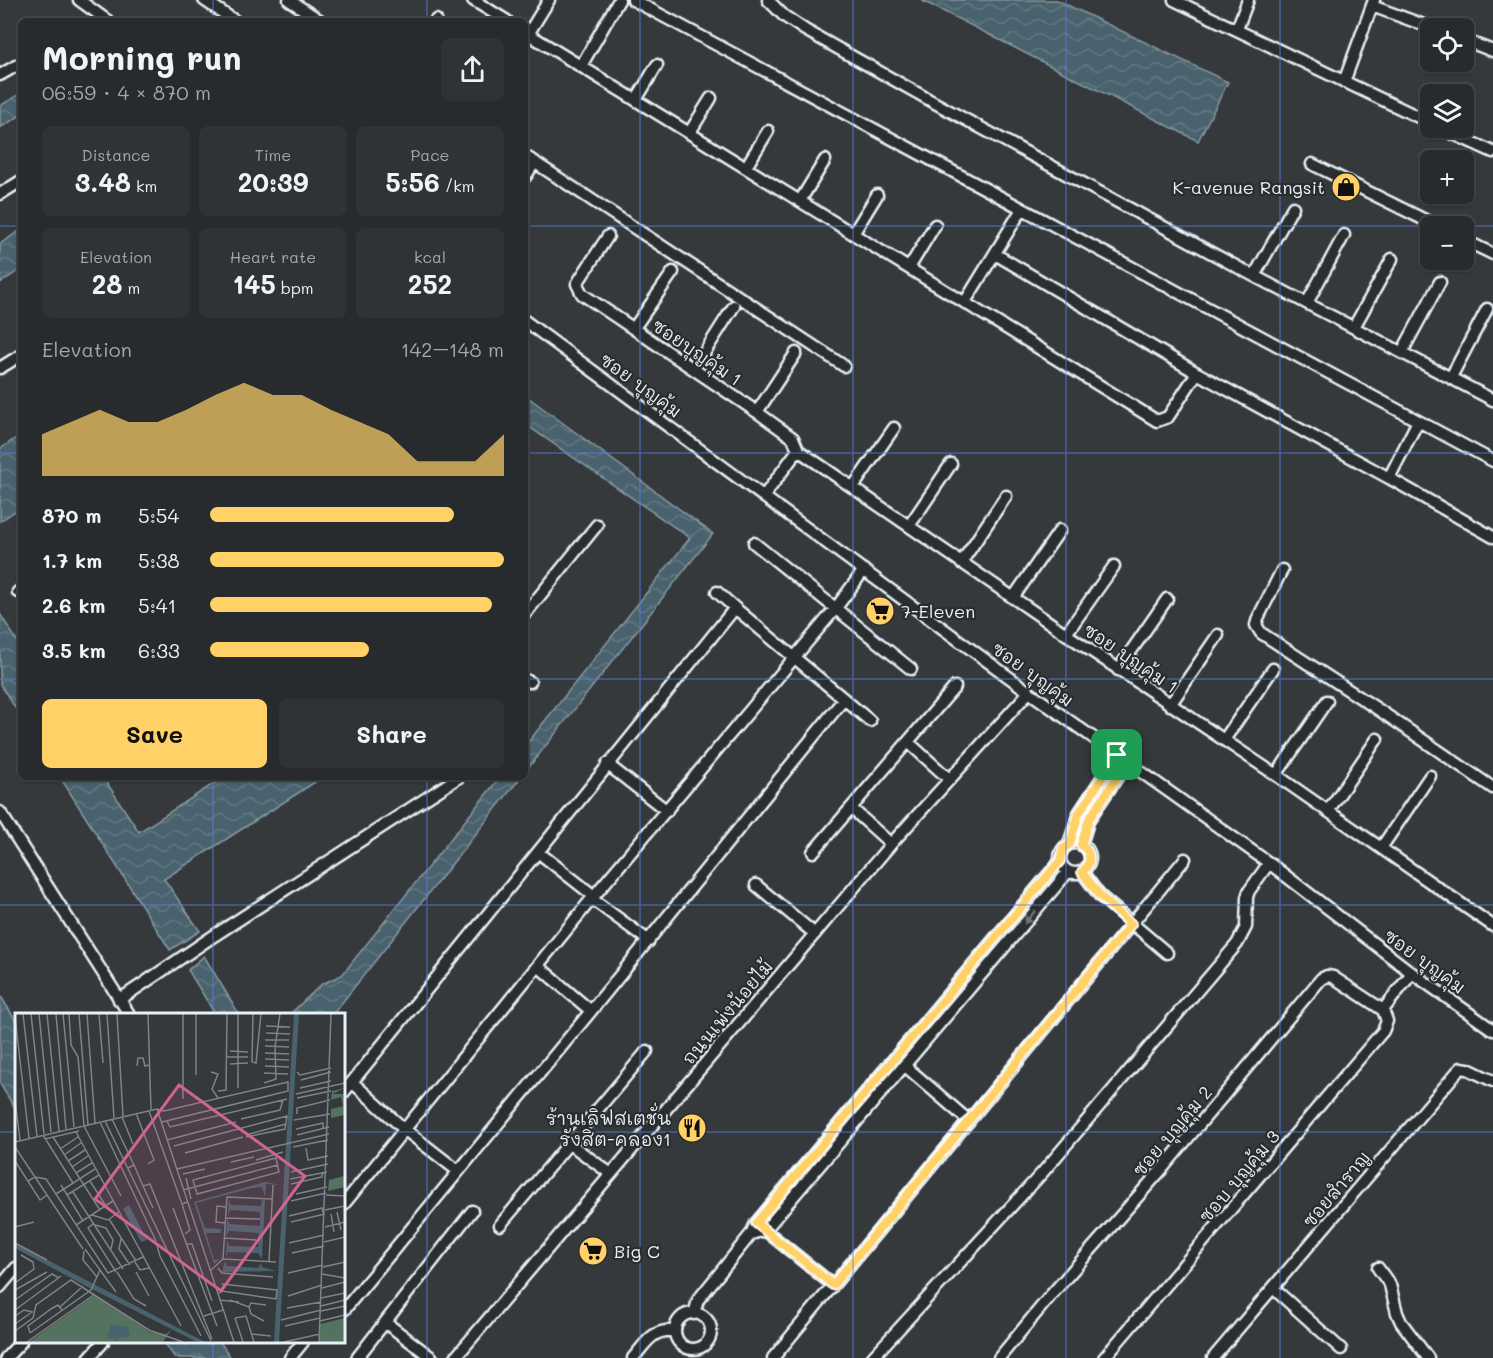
<!DOCTYPE html>
<html lang="en">
<head>
<meta charset="utf-8">
<style>
  body { margin:0; font-family:Mali,"Playpen Sans Thai",sans-serif; background:#303335; color:#f1f3f6; height:100vh; display:flex; flex-direction:column; font-size:22px; white-space:nowrap }
  * { box-sizing:border-box; margin:0 }
  p { font-size:20px; color:#a5a7aa }
  .icon { flex:none; width:33px; height:33px; fill:none; stroke:currentColor; stroke-width:2; stroke-linecap:round; stroke-linejoin:round }
  .map { position:relative; flex:1; overflow:hidden }
  .panel { position:absolute; left:18px; top:18px; width:510px; height:762px; display:flex; flex-direction:column; background:#282b2d; border-radius:9px; box-shadow:0 2px 4px #0004,0 0 0 2px #444749 }
  .panel>* { flex:none }
  .controls { position:absolute; left:1420px; top:18px; display:grid; gap:12px }
  .controls a { display:grid; place-items:center; width:54px; height:54px; border-radius:9px; background:#282b2d; box-shadow:0 2px 4px #0004,0 0 0 2px #444749; font-size:30px }
  .pin { position:absolute; display:grid; place-items:center; width:51px; height:51px; color:#fff; margin:-26px; border-radius:12px; box-shadow:0 3px 9px #0006 }
  .round { display:grid; place-items:center; flex:none; width:63px; height:63px; border-radius:9px; background:#303335 }
  .overview { display:flex; align-items:center; justify-content:space-between; height:102px; padding:0 24px }
  h1 { font-size:33px; font-weight:700; line-height:45px }
  .stats { display:grid; grid-template-columns:repeat(3,1fr); gap:9px; height:102px; padding:6px 24px }
  .stats div { display:grid; align-content:center; border-radius:9px; background:#303335; text-align:center }
  .stats b { font-size:26px; font-weight:700 }
  .stats small { font-size:16px; font-weight:400 }
  .stats p { font-size:16px }
  .chart { height:168px; padding:12px 24px }
  .chart p { display:flex; justify-content:space-between }
  .chart svg { width:100%; height:108px; margin-top:6px; fill:#ffd166; opacity:.7 }
  .action { display:flex; gap:12px; margin-top:auto; padding:12px 24px }
  .action a { flex:1; height:69px; border-radius:9px; background:#ffd166; color:#111; font-size:24px; font-weight:700; line-height:69px; text-align:center }
  .action a+a { background:#303335; color:#f1f3f6 }
  ul { padding:0 24px; list-style:none; font-size:20px }
  li { display:grid; grid-template-columns:96px 72px 1fr; align-items:center; height:45px }
  li i { height:15px; border-radius:8px; background:#ffd166 }
  .map>svg:first-child { display:block }
</style>
</head>
<body>
<div class="map">
<svg width="1493" height="1358" viewBox="0 0 1493 1358">
  <defs>
    <pattern id="water-waves" width="16" height="10" patternUnits="userSpaceOnUse" patternTransform="scale(1.5)"><rect width="16" height="10" fill="#49626d"/><path d="M0 5q4-4 8 0t8 0" fill="none" stroke="#637983"/></pattern>
  </defs>
  <rect width="100%" height="100%" fill="#35393c"/>
  <filter id="ink" filterUnits="userSpaceOnUse"><feTurbulence type="fractalNoise" baseFrequency=".0167" numOctaves="2"/><feDisplacementMap in="SourceGraphic" scale="12" xChannelSelector="R" yChannelSelector="G"/><feConvolveMatrix kernelMatrix="1 2 1 2 8 2 1 2 1" color-interpolation-filters="sRGB"/></filter>
  <g filter="url(#ink)">
    <!-- water -->
    <path fill="url(#water-waves)" stroke="#899ba5" stroke-width="1.5" d="M921 0H1057L1228 82 1198 141Z
      M21 93V115L0 128V106Z
      M21 230V269L0 283V244Z
      M525 395 713 534 525 772V746L690 538 525 424Z
      M21 435V507L0 521V449Z
      M0 614 21 647V717L0 684Z
      M60 777H103L139 832 224 777H323L164 879 200 931 170 950Z
      M500 777H521L333 1014H290L322 984 342 975Z
      M204 956 239 1014H215L188 970Z
      M0 995 16 1021V1110L0 1084Z
      M164 1342H220L231 1358H175Z"/>
    <g fill="none" stroke-linecap="round" stroke-linejoin="round">
      <!-- minor casing -->
      <g stroke="#e8f1f8" stroke-width="15">
        <path id="minor" d="M79 0 108 21
          M204 0 235 21
          M289 0 321 21
          M473 0 507 21
          M633 0 1493 461
          M768 0 784 16 805 30 935 103 1254 276 1493 400
          M1174 0 1431 123
          M1372 6 1432 28
          M435 21 436 20
          M1237 29 1248 0
          M525 32 1157 421 1168 417 1197 373 1389 478 1418 421
          M528 34 549 0
          M1464 40 1493 51
          M581 66 619 0
          M0 75 21 63
          M1344 82 1374 0
          M636 100 657 65
          M1440 128 1493 152
          M690 132 711 98
          M525 156 844 366
          M1312 164 1437 226
          M746 167 768 131
          M525 177 535 162
          M0 194 21 181
          M800 201 825 160
          M853 234 877 195
          M608 236 580 279 577 284 582 294 757 412 793 438 798 450
          M1464 240 1493 254
          M995 254 1197 373
          M909 268 935 225
          M1254 276 1293 207
          M965 302 1022 209
          M1307 303 1344 235
          M525 321 1029 692 1269 863 1412 973 1493 1030
          M1354 327 1392 259
          M634 328 673 272
          M1402 352 1440 282
          M0 368 21 355
          M694 369 734 306
          M1451 377 1487 309
          M757 412 796 353
          M1389 478 1493 537
          M853 487 894 428
          M764 496 798 450 1066 634 1276 775 1493 926
          M909 526 951 464
          M754 543 911 669
          M961 563 1006 496
          M1282 570 1258 618 1256 625 1261 633 1379 710 1493 788
          M18 592 21 590
          M717 592 735 608
          M1013 598 1060 530
          M525 614 597 525
          M1066 634 1114 566
          M1118 670 1167 599
          M525 680 530 682
          M844 699 870 721
          M1170 705 1218 635
          M1224 740 1273 669
          M908 742 949 779
          M607 764 667 811
          M1276 775 1327 701
          M851 808 891 844
          M1328 811 1377 739
          M0 812 129 1014
          M1060 858a15 15 0 1 1 30 0a15 15 0 1 1-30 0Z
          M1069 844 1079 813 1117 755
          M1081 845 1089 819 1127 763
          M1381 848 1430 776
          M538 852 594 896
          M813 852 955 687
          M1082 872 1100 896 1167 953
          M756 885 815 934
          M592 899 649 941
          M538 966 591 1011
          M119 1000 212 937 459 777
          M1383 1010 1412 973
          M904 1065 969 1121
          M352 1082 404 1129 458 1171
          M344 1092 735 608 844 699 591 1011 344 1310
          M570 1144 611 1174
          M344 1204 594 896 836 608 864 570
          M500 1225 647 1051
          M761 1227 833 1285
          M751 1234 765 1230 1068 872
          M1378 1268 1390 1285 1397 1313 1401 1322 1428 1358
          M0 1287 16 1268
          M1273 1288 1341 1349
          M675 1331a18 18 0 1 1 36 0a18 18 0 1 1-36 0Z
          M694 1314 698 1300 751 1234 756 1223 1060 861
          M385 1322 432 1358
          M6 1358 21 1342
          M89 1358 103 1342
          M290 1358 303 1342
          M357 1358 472 1211
          M455 1358 891 844 1029 692
          M633 1358C647 1342 652 1329 675 1331
          M773 1358 1185 859
          M872 1358 1043 1172 1237 944 1246 927 1247 897 1249 891 1269 863
          M999 1358 1051 1295 1162 1169 1321 979 1327 976 1333 977 1383 1010
          M1104 1358 1383 1031 1387 1021 1383 1010
          M1213 1358 1457 1072 1461 1068 1468 1069 1493 1081"/>
      </g>
      <!-- minor -->
      <use href="#minor" stroke="#2a2d2e" stroke-width="10"/>
    </g>
    <!-- one-way arrows -->
    <defs><path id="oneway-solid" d="M-6-.8H1V-3.2L6.5 0L1 3.2V.8H-6Z" transform="scale(1.5)"/></defs>
    <use fill="#6c7275" href="#oneway-solid" transform="translate(1030 917) rotate(130)"/>
  </g>
  <g fill="none" stroke-linecap="round" stroke-linejoin="round" filter="url(#ink)">
    <!-- route casing -->
    <g stroke="#fff" stroke-width="12">
      <path id="route" d="M1117 755 1127 763 1089 819 1081 845C1092 852 1092 864 1082 872L1100 896 1131 924 833 1285 756 1223 1060 861 1063 849 1070 844 1079 813Z"/>
    </g>
    <!-- route -->
    <use href="#route" stroke="#ffd166" stroke-width="8"/>
  </g>
  <!-- grid -->
  <path fill="none" stroke="#5a7fe2" stroke-width="1.5" stroke-opacity="0.55" d="M213 0V21M427 0V21M640 0V1358M853 0V1358M1066 0V1358M1280 0V1358M0 226H21M525 226H1493M0 453H21M525 453H1493M0 679H21M525 679H1493M213 777V1014M427 777V1358M0 905H1493M0 1132H16M344 1132H1493M213 1342V1358"/>
  <!-- icons -->
  <defs>
    <g id="shop-disc" transform="scale(1.5)"><circle r="9.5" fill="#ffd166" stroke="#2a2d2e"/><path d="M-5-2.5h2.3a2.7 3.5 0 0 1 5.4 0H5L5.5 6h-11ZM-1.5-2.5h3a1.5 2.3 0 0 0-3 0Z" fill="#111"/></g>
    <g id="supermarket-disc" transform="scale(1.5)"><circle r="9.5" fill="#ffd166" stroke="#2a2d2e"/><path d="M-6-5.5h2.5l.6 2H6L4.5 2H-2.5L-4.4-4H-6ZM-1.5 3.2a1.3 1.3 0 1 0 .1 0ZM3 3.2a1.3 1.3 0 1 0 .1 0Z" fill="#111"/></g>
    <g id="restaurant-disc" transform="scale(1.5)"><circle r="9.5" fill="#ffd166" stroke="#2a2d2e"/><path d="M-5-6h1v4h1v-4h1v4h1v-4h1v5L-1.5 .5V6h-2V.5L-5-1ZM5-6V6H3V1.5H1.5Q1.5-4 5-6Z" fill="#111"/></g>
  </defs>
  <g fill-rule="evenodd">
    <use href="#shop-disc" x="1346" y="187"/>
    <use href="#supermarket-disc" x="880" y="611"/>
    <use href="#restaurant-disc" x="692" y="1128"/>
    <use href="#supermarket-disc" x="593" y="1251"/>
  </g>
  <g text-anchor="middle" dominant-baseline="central" stroke-width="4.5" stroke-linejoin="round" paint-order="stroke">
    <!-- poi labels -->
    <g font-size="18" fill="#e8f1f8" stroke="#2a2d2e" text-anchor="end">
      <text x="1325" y="187">K-avenue Rangsit</text>
      <text x="901" y="611" text-anchor="start">7-Eleven</text>
      <text x="671" y="1118">ร้านเลิฟสเตชั่น<tspan x="671" dy="21">รังสิต-คลอง1</tspan></text>
      <text x="614" y="1251" text-anchor="start">Big C</text>
    </g>
    <!-- street labels -->
    <g font-size="18" fill="#e8f1f8" stroke="#2a2d2e">
      <text transform="translate(697 352) rotate(34)">ซอยบุญคุ้ม 1</text>
      <text transform="translate(641 385) rotate(36)">ซอย บุญคุ้ม</text>
      <text transform="translate(1131 658) rotate(34)">ซอย บุญคุ้ม 1</text>
      <text transform="translate(1033 674) rotate(36)">ซอย บุญคุ้ม</text>
      <text transform="translate(1425 961) rotate(36)">ซอย บุญคุ้ม</text>
      <text transform="translate(727 1012) rotate(-50)">ถนนเพ่งน้อยไม้</text>
      <text transform="translate(1172 1131) rotate(-50)">ซอย บุญคุ้ม 2</text>
      <text transform="translate(1239 1176) rotate(-50)">ซอบ บุญคุ้ม 3</text>
      <text transform="translate(1336 1189) rotate(-50)">ซอยสำราญ</text>
    </g>
  </g>
  <!-- overview -->
  <g transform="translate(15 1013)">
    <rect width="330" height="330" fill="#35393c"/>
    <path d="M80 282 135 319 151 321 156 317 148 329H14Z" fill="#557160"/>
    <path d="M330 305V329H304L305 311Z" fill="#557160"/>
    <path d="M330 75 317 81H330V102L316 105V96L328 93 326 84 316 87 317 78ZM329 163 330 174 313 178 314 167Z" fill="#557160"/>
    <path d="M279 1H284L264 329H259ZM250 169 266 172 251 171 250 184 247 174 237 175 181 190 190 215 206 216V220H191L199 247 205 246 199 251 179 189ZM214 186 216 192 246 193 247 187H250L247 246 243 240 213 239 211 244 212 227 214 233 243 234 244 220 214 218 211 223 212 206 215 211 245 213V199L215 197 213 203ZM114 192 132 227 126 229 108 196ZM0 230 190 329H182L73 274 0 235ZM210 248 212 253 243 255 246 250 247 254 261 258 207 259ZM96 312 113 314 115 323 103 325V329L99 325 92 326Z" fill="#49626d"/>
    <path fill="none" stroke="#7d8387" stroke-width="1.5" d="M8 1 22 123M16 1 29 121M24 1 36 119M32 1 44 118M41 1 51 116M48 1 59 114M54 1 56 32 63 44 69 113 106 183M64 1 73 112M72 1 80 110M84 1 88 50M92 1 99 105M102 1 108 103M133 1 136 97M181 1V62M238 1 237 49 241 50 246 1M0 4 14 125M251 13 275 14M251 20 275 21M250 27H274M250 33 274 34M215 38 233 39M250 40 274 41M211 44H233M250 46 274 47M215 51 233 50M122 53 123 45H128L130 53 134 52M250 53 274 54M196 59 203 61 197 76 203 85M282 59 285 62 316 55M249 60 273 61M286 67 316 59M249 70 261 66 260 34 265 1M223 75V1M285 75 316 68M203 78 211 77 212 1M281 81 330 70M282 85 316 78M168 86V1M0 87 5 127M142 96 149 98 273 69V78L147 109M142 96 219 329M134 98 167 191 172 189M121 100 139 147 133 151M282 101V95L315 87M107 104 118 131M97 106 119 152M226 106 265 97 268 87M279 107 315 101M90 108 196 328M152 108 155 114 272 86M85 109 140 226 145 243 186 323M281 116 308 110V116M61 119 166 313M28 122 58 170M231 122 271 111M282 122 314 114M38 124 85 197M30 126 64 118M152 127 221 109M0 129 142 96M159 133 272 103 270 116 231 124M0 134 68 236M278 134 313 127M291 135 293 147 313 143M45 136 63 124M170 140 228 124M49 142 66 130M261 145 264 159 182 181 178 167ZM241 147 268 139M0 148 25 187 32 182M53 148 70 137M216 149 239 144M57 154 73 143M113 155 119 152 128 173 135 171 197 326M162 156 314 121M276 159 313 151M61 160 77 150M168 161 190 156M171 165 176 186M275 166 312 159M13 168 20 164 31 166 93 260 128 244M75 168 91 193M276 171 307 164V159M46 172 68 208M128 173 138 195M168 177 263 152M58 179 108 256M41 181 80 156M281 181 312 174M52 182 84 162M311 182 330 183M276 188 311 180M167 191 175 217 170 221M158 195 202 313M310 197 330 193M322 199 326 217M316 201 319 219M77 202 93 207 104 199M274 203 307 195 308 200M211 205 245 206M94 206 121 248M276 209 310 201M79 210 73 215 101 259M211 210 201 209 202 193 211 194M61 212 98 188M80 212 91 215 98 227 96 236M0 214 19 209M310 214 330 209M210 225 241 227M106 226 104 236 115 252M309 229 330 224M0 230 32 247M274 230 309 222M171 231H177L197 288M69 238 68 247 82 264M277 240 309 233M208 246 261 249M254 248 258 172M120 249 125 257 134 255M308 254 330 249M203 255 207 260 258 264M85 257 101 279M195 258 208 246 212 184 258 186M102 259 119 286 131 293M121 259 134 283M273 260 308 252M307 261 330 265M0 270 19 256 18 249 6 242M307 275 330 269M0 277 32 259M203 281 207 278 261 286 262 277 207 271M273 283 307 272M306 285 330 280M0 287 37 261 44 265M204 287 224 289M215 287 234 294 236 301 249 308M306 293 330 287M45 294 68 273M234 294 236 290 251 292M272 295 306 289M0 297 46 263M306 298 330 293M0 303 9 297 18 299M189 303 208 297M220 305 231 303 239 329M220 305 228 329M266 307 306 297M305 308 330 302M0 311 17 299M270 313 305 305M0 318 18 305 21 292 56 267 134 317 168 329M15 320 76 277 85 257 70 236M15 320 13 313 36 296 43 292 47 297M237 321 256 323M12 329 80 281M269 329 305 321M304 329 316 1"/>
    <path fill="#cf6492" fill-opacity="0.15" stroke="#cf6492" stroke-width="3" d="M164 72 290 163 206 278 80 186Z"/>
    <rect width="330" height="330" fill="none" stroke="#e8f1f8" stroke-width="3"/>
  </g>
</svg>
<div class="controls">
<a><svg class="icon" aria-label="locate" viewBox="0 0 24 24"><circle cx="12" cy="12" r="6"/><path d="M12 2v4M12 18v4M2 12h4M18 12h4"/></svg></a>
<a><svg class="icon" aria-label="layers" viewBox="0 0 24 24"><path d="M12 4l9 5-9 5-9-5zM3 14l9 5 9-5"/></svg></a>
<a>+</a>
<a>−</a>
</div>
<div class="pin" style="left:1117px;top:755px;background:#1e9e55"><svg class="icon" aria-label="arrive" viewBox="0 0 24 24"><path d="M6 21V4h12l-3 4 3 4H6"/></svg></div>
<section class="panel">
<div class="overview"><div><h1>Morning run</h1><p>06:59 · 4 × 870 m</p></div><a class="round"><svg class="icon" aria-label="share" viewBox="0 0 24 24"><path d="M12 15V3M7 8l5-5 5 5M5 13v7h14v-7"/></svg></a></div>
<div class="stats">
<div><p>Distance</p><b>3.48<small> km</small></b></div>
<div><p>Time</p><b>20:39</b></div>
<div><p>Pace</p><b>5:56<small> /km</small></b></div>
</div>
<div class="stats">
<div><p>Elevation</p><b>28<small> m</small></b></div>
<div><p>Heart rate</p><b>145<small> bpm</small></b></div>
<div><p>kcal</p><b>252</b></div>
</div>
<div class="chart"><p><span>Elevation</span>142–148 m</p>
<svg viewBox="0 0 160 44" preserveAspectRatio="none"><path d="M0 44V27L10 22L20 17L30 22L40 22L50 17L60 11L70 6L80 11L90 11L100 17L110 22L120 27L130 38L140 38L150 38L160 27V44z"/></svg>
</div>
<ul>
<li><b>870 m</b>5:54<i style="width:83%"></i></li>
<li><b>1.7 km</b>5:38<i style="width:100%"></i></li>
<li><b>2.6 km</b>5:41<i style="width:96%"></i></li>
<li><b>3.5 km</b>6:33<i style="width:54%"></i></li>
</ul>
<div class="action"><a>Save</a><a>Share</a></div>
</section>
</div>
</body>
</html>
